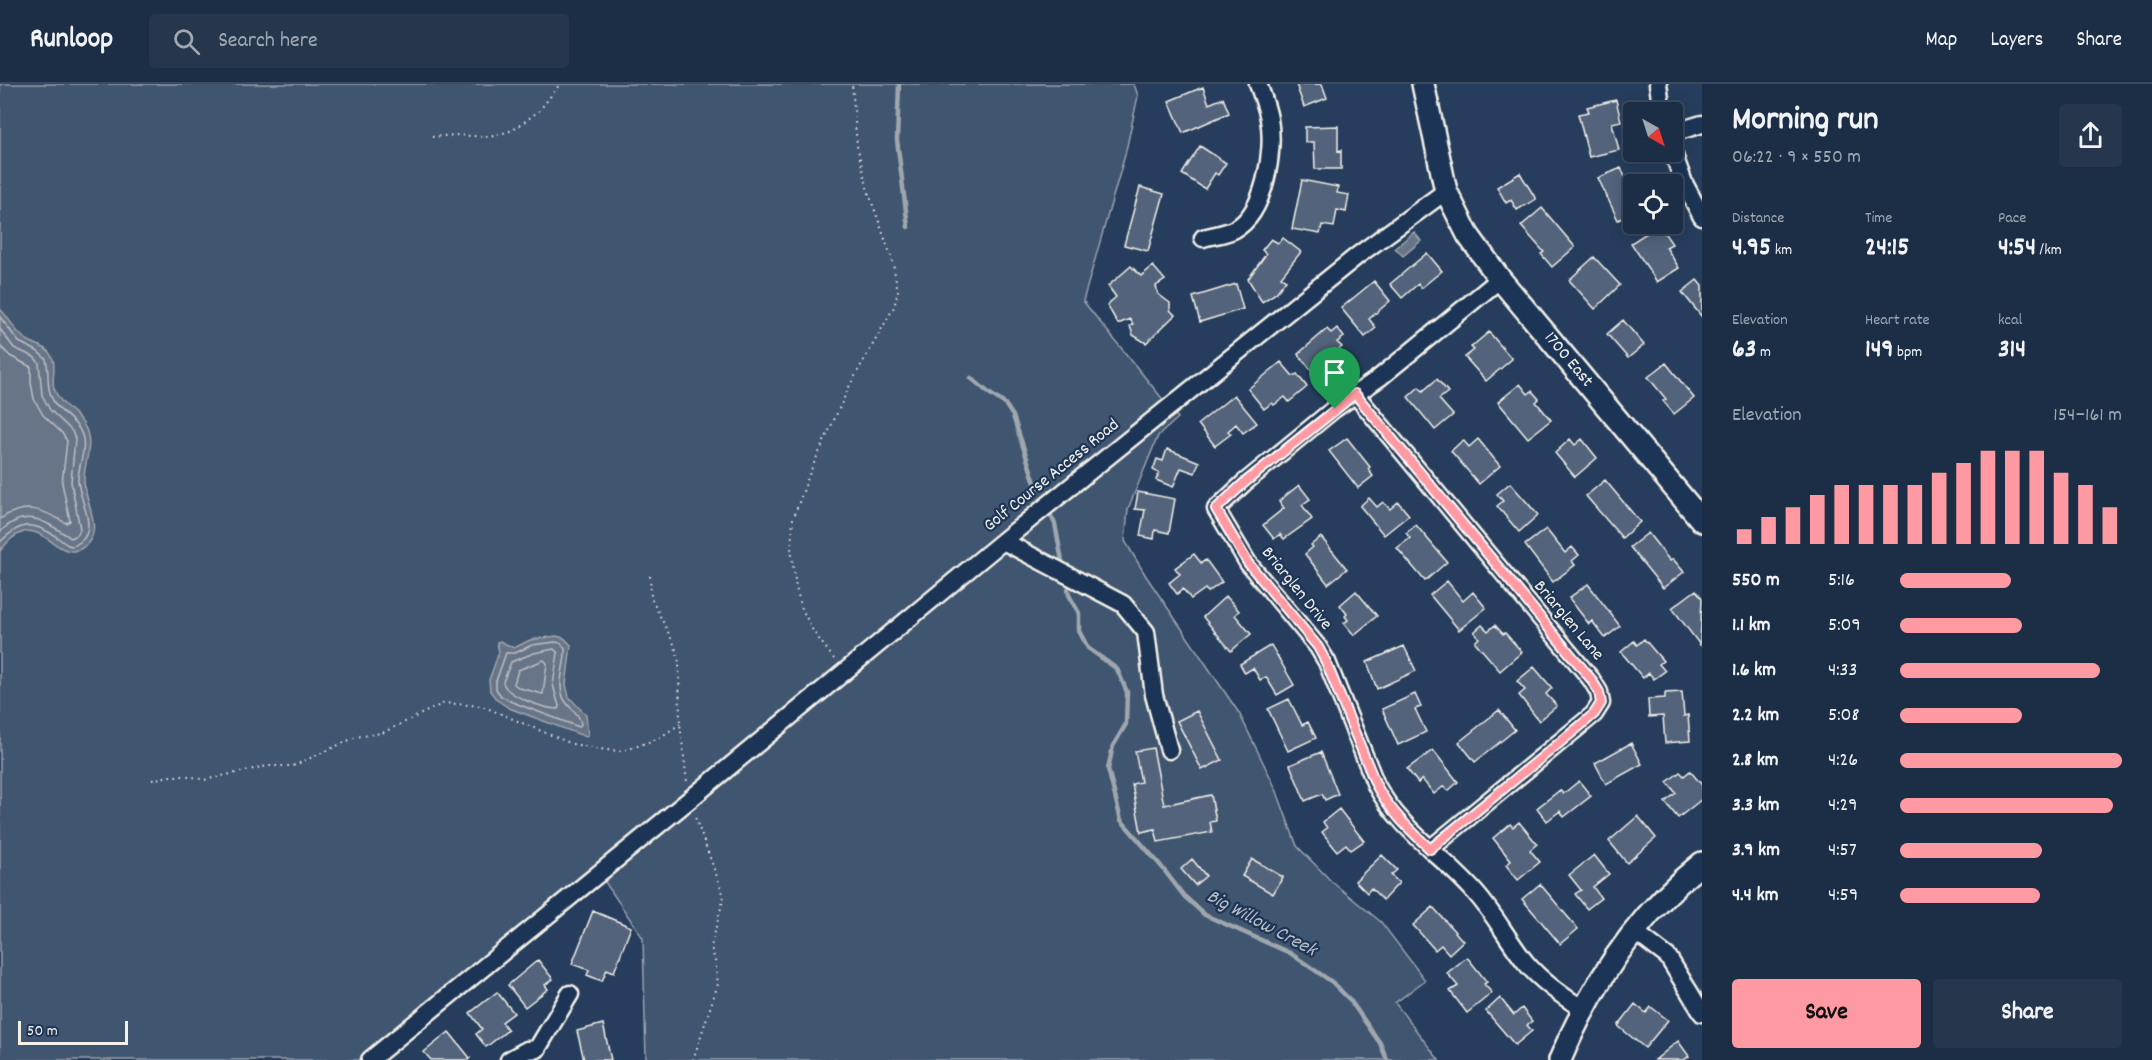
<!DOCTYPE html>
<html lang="en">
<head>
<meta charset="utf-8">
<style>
  body { margin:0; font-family:Dekko,sans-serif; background:#25364d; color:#f1f3f6; height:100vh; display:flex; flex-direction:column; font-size:22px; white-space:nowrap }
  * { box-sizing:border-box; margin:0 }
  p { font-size:20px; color:#a0a8b3 }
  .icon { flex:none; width:33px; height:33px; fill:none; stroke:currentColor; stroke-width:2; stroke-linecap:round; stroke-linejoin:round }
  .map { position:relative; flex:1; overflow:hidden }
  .sheet { display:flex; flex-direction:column; background:#1c2e46; width:450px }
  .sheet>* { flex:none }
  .needle { width:39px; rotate:141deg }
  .fabs { position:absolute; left:1623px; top:18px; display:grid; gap:12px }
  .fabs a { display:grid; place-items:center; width:60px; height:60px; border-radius:6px; background:#1c2e46; box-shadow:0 3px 15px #0003,0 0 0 2px #3a4a5f; font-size:30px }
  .scale { position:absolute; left:18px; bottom:15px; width:110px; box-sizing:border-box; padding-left:6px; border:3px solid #f4f1e8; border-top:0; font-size:16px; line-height:21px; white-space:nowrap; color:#f4f1e8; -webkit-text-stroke:4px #1d3557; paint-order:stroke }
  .pin { position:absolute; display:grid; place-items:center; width:51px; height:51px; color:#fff; margin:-62px -26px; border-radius:50% 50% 50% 0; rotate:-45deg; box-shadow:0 0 6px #0007 }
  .pin .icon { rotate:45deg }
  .round { display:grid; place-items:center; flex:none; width:63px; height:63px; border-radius:6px; background:#25364d }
  .headline { display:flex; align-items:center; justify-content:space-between; height:102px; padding:0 30px }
  h1 { font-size:33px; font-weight:800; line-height:45px }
  .stats { display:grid; grid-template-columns:repeat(3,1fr); gap:9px; height:102px; padding:6px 30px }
  .stats div { display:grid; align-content:center }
  .stats b { font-size:26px; font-weight:800 }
  .stats small { font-size:16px; font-weight:400 }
  .stats p { font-size:16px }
  .chart { height:168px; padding:12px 30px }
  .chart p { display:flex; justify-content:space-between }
  .chart svg { width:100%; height:108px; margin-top:6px; stroke:#ff9aa2; stroke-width:6 }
  .primary-button { display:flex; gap:12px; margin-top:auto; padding:12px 30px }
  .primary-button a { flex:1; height:69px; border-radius:6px; background:#ff9aa2; color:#111; font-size:24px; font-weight:800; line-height:69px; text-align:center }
  .primary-button a+a { background:#25364d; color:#f1f3f6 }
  ul { padding:0 30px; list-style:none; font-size:20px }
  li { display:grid; grid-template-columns:96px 72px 1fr; align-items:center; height:45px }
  li i { height:15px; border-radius:8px; background:#ff9aa2 }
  header { display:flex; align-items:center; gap:36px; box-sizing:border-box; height:84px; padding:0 30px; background:#1c2e46; border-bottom:2px solid #3a4a5f }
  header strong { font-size:28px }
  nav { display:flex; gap:33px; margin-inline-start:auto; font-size:21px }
  .search { width:420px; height:54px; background:#25364d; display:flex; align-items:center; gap:15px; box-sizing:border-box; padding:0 21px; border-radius:6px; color:#a0a8b3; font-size:22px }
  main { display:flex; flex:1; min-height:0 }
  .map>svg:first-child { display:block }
</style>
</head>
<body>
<header>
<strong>Runloop</strong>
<div class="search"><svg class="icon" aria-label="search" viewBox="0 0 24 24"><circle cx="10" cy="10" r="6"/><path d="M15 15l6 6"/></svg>Search here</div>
<nav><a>Map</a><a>Layers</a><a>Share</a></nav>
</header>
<main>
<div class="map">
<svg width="1702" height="976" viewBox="0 0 1702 976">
  <rect width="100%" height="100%" fill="#263d5d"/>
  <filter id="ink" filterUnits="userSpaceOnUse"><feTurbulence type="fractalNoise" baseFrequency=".0167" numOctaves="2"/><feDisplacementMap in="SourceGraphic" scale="12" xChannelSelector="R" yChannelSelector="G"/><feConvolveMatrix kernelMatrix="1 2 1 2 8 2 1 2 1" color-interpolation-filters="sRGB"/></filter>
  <g filter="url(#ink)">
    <!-- green -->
    <path fill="#40546f" stroke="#9aa2ac" stroke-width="1.5" d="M0 0H1134L1138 12 1125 71 1083 217 1178 334 1158 352 1128 425 1125 457 1146 492 1239 629 1276 705 1297 762 1332 798 1381 838 1425 896 1395 919 1439 976H646L643 854 603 795 380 976H0Z"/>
    <!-- water -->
    <path fill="#677588" stroke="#9fa7ae" stroke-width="1.5" d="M1414 148 1421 157 1403 172 1395 164Z
      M0 225C9 233 13 245 23 253 32 261 47 261 52 273 57 283 51 294 54 304 59 322 78 328 85 343 94 361 84 378 84 396 84 418 107 448 82 464 61 478 44 439 21 449 12 452 6 460 0 467Z
      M556 552 564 554 571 561 566 601 569 613 586 631 588 651 586 653 509 624 497 616 490 607 489 596 499 568 497 558 500 557 514 564 530 556Z"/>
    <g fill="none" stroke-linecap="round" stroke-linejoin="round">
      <!-- shore -->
      <path stroke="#bcbfc2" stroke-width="1.5" d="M0 233 19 258 37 267 46 275C50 291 45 305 55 320 63 331 77 337 82 351 87 366 78 381 78 396 78 414 99 444 80 458 76 461 73 463 68 461 62 458 58 453 52 450 29 436 19 440 0 458
        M0 245 14 264 34 273 39 279 42 311 50 326 72 347 75 355 71 398 80 445 78 450 71 454C46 438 26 422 0 448
        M0 262 10 272 31 283V299L34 315 43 331 62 349 67 357 62 399 70 437 66 439C42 425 25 418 0 435
        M555 558 561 559 565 565C566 581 557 596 563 613 567 624 579 627 581 640L579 643 512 618 501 612 496 605V597L506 569H515L532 561Z
        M554 565 558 569 553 601 559 622 558 625C546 625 505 612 503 598L511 578 534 569Z
        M544 576 547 579 543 610 519 604 514 600 518 586Z"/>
      <!-- stream -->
      <path stroke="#9fa7ae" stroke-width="4.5" d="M899 0 897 56 908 143
        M971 294 989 309 1005 320 1013 332 1037 405
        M1048 426 1055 440 1062 477
        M1068 505 1069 511 1079 529V547L1088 564 1117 585 1127 608 1126 640 1113 662 1108 685 1121 736 1161 782 1184 812 1205 831 1290 869 1332 898 1350 916 1380 959 1387 976"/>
    </g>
    <!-- building -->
    <path fill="#52647b" stroke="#f4f1e8" stroke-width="1.5" d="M1296 0H1322L1327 14 1304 23Z
      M1203 3 1209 20 1223 14 1229 29 1183 49 1169 17Z
      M1616 16 1621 37 1612 39 1619 66 1589 73 1578 30 1589 28 1587 23Z
      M1338 42V67L1341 66V85H1315L1314 58H1305V43Z
      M1200 62 1226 79 1218 91 1215 89 1205 105 1182 90Z
      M1621 84 1631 106 1634 105V129L1618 136 1598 94Z
      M1520 89 1536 115 1517 126 1511 116 1506 119 1497 103Z
      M1302 96 1338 103 1337 109 1349 111 1346 128 1337 126 1334 143 1322 141 1320 150 1292 145Z
      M1140 103 1164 110 1148 167 1124 161Z
      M1542 124 1575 163 1552 183 1541 170 1544 168 1521 142Z
      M1659 141 1672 160 1666 163 1679 184 1657 198 1631 159Z
      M1283 154 1301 168 1281 193 1286 196 1276 209 1262 218 1248 195 1266 170 1262 166 1271 155 1278 159Z
      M1427 169 1442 187 1421 204 1418 200 1402 214 1390 200Z
      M1594 173 1620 201 1595 225 1569 196Z
      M1131 182 1141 192 1153 182 1165 196 1156 202 1158 210 1170 219V226L1175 231 1146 259 1133 251 1130 242 1133 240 1130 235 1118 240 1107 221 1116 213 1108 202Z
      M1697 196 1702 202V233L1682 208Z
      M1374 197 1390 217 1369 235 1376 244 1365 253 1341 224Z
      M1236 200 1243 225 1200 238 1193 213Z
      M1623 236 1644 261 1628 274 1607 250Z
      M1337 244 1344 253 1337 258 1342 263 1331 272 1335 277 1317 293 1298 270 1327 245 1331 249Z
      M1489 248 1512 275 1486 297 1465 273 1474 266 1471 263Z
      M1281 278 1293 292 1297 290 1307 303 1289 318 1285 313 1274 321 1272 319 1264 325 1248 305Z
      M1666 279 1694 314 1674 330 1663 317 1666 315 1648 293Z
      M1437 295 1448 308 1439 315 1453 331 1435 346 1408 313 1419 303 1423 307Z
      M1520 300 1528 310 1532 307 1539 315 1536 318 1551 336 1528 354 1498 318Z
      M1234 311 1257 339 1243 349 1236 340 1228 347 1231 350 1215 362 1198 340Z
      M1347 354 1370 383 1368 385 1373 392 1358 404 1329 367Z
      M1478 355 1500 382 1479 400 1451 367 1463 356 1469 363Z
      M1570 355 1575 361 1582 355 1597 374 1575 393 1555 369Z
      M1167 365 1199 378 1195 389 1181 384 1173 403 1156 396 1159 389 1153 386 1157 375 1163 377Z
      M1605 396 1640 438 1622 454 1586 412Z
      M1510 399 1538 431 1519 448 1497 422 1503 417 1497 410Z
      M1299 401 1310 415 1302 421 1312 435 1284 455 1280 450 1274 455 1263 441 1284 424 1279 417Z
      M1138 408 1175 415 1169 449 1155 446 1154 455 1140 452 1145 426 1135 425Z
      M1369 414 1377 423 1383 418 1390 425 1398 418 1409 431 1384 451 1360 422Z
      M1416 441 1447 478 1425 497 1397 464 1410 454 1406 449Z
      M1546 445 1565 469 1572 463 1579 471 1572 477 1575 481 1553 498 1525 461Z
      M1648 449 1670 477 1673 475 1684 488 1663 504 1630 463Z
      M1321 453 1347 485 1328 500 1305 470 1313 463 1311 461Z
      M1194 470 1201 479 1206 476 1222 498 1208 508 1205 505 1191 515 1183 505 1177 510 1169 499 1180 490 1175 484Z
      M1447 497 1463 517 1473 508 1486 524 1459 546 1430 511Z
      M1588 500 1620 542 1605 554 1592 537 1589 540 1569 514Z
      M1696 506 1702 514 1700 561 1672 524Z
      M1356 507 1377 532 1354 551 1344 539 1348 536 1345 532 1347 530 1340 521Z
      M1226 512 1239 527 1235 531 1251 550 1231 567 1203 533Z
      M1482 541 1488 547 1495 541 1503 550 1505 549 1522 568 1500 587 1475 558 1479 554 1474 548Z
      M1644 555 1663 577 1659 580 1665 587 1654 595 1649 589 1643 594 1621 568 1634 557 1637 561Z
      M1271 561 1294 601 1277 611 1266 593 1260 596 1253 584 1245 589 1240 580Z
      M1404 562 1416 587 1377 605 1367 578Z
      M1534 583 1552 604 1546 610 1557 622 1539 637 1519 611 1525 606 1517 597Z
      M1682 608 1684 632 1688 631 1690 657 1665 659 1663 632 1649 633 1648 615 1665 614V609Z
      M1415 610 1421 623 1415 625 1426 648 1398 661 1382 625Z
      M1289 615 1302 641 1308 638 1316 654 1288 667 1268 625Z
      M1499 626 1515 646 1475 678 1459 658Z
      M1197 627 1222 676 1202 686 1177 637Z
      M1631 659 1642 680 1606 700 1595 679Z
      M1153 664 1164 721 1211 711 1216 737 1210 738 1212 748 1158 758 1155 745 1141 748 1132 700 1141 698 1135 667Z
      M1433 666 1458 698 1448 707 1444 702 1434 710 1422 695 1418 699 1407 685Z
      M1321 668 1338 710 1325 716 1322 710 1305 717 1290 681Z
      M1690 687 1702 701V715L1678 734 1665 718 1676 709 1667 698 1680 688 1684 692Z
      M1579 697 1591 712 1564 733 1560 727 1547 737 1537 724 1560 706 1563 710Z
      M1339 725 1364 757 1351 766 1346 760 1337 767 1322 748 1327 744 1323 738Z
      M1638 732 1656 754 1627 779 1609 757Z
      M1519 738 1537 760 1530 766 1540 778 1518 796 1506 781 1511 777 1493 754 1510 740 1513 743Z
      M1382 771 1397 786 1391 791 1399 799 1383 816 1371 804 1367 809 1355 797Z
      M1594 771 1609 790 1593 803 1601 814 1587 825 1575 810 1581 806 1569 791Z
      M1192 775 1206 792 1195 801 1181 785Z
      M1252 775 1283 793 1273 810 1242 792Z
      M1540 800 1578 845 1560 860 1522 815Z
      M1433 823 1463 857 1449 870 1441 861 1435 866 1413 841Z
      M593 827 631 843 614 888 607 885 602 897 587 891 589 886 572 880Z
      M1467 873 1487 898 1484 900 1492 909 1467 929 1450 907 1458 902 1447 889Z
      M538 876 553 895 545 901 548 905 525 923 508 901Z
      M497 908 514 929 502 938 508 946 486 963 476 950 482 945 470 929Z
      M1500 914 1514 931 1522 924 1532 937 1527 941 1532 947 1515 961 1486 927Z
      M1635 920 1646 929 1651 923 1668 936 1645 964 1618 942Z
      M603 940 611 976H584L577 947Z
      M449 948 470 974 468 976H431L424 968Z
      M1678 957 1689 972 1684 976H1655Z"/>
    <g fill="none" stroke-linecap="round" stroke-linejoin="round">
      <!-- minor casing -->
      <g stroke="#f4f1e8" stroke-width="21">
        <path id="minor" d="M1658 0 1662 28
          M1672 49 1702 40
          M1672 66 1684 99 1702 133
          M1203 154C1214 151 1225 150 1235 145 1265 129 1275 66 1269 35 1267 23 1262 11 1258 0
          M1500 195 1379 294 1334 325 1244 399 1216 425 1248 479 1318 563 1327 578 1376 701C1399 744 1440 770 1472 805 1493 827 1507 855 1526 879 1542 898 1562 912 1583 925
          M1355 310 1591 595 1599 608 1601 619 1594 630 1430 765
          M1003 457 1123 520 1146 548 1154 611 1169 666
          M1634 847 1668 873 1702 929
          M370 976 689 716 1003 457 1357 172 1446 107
          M509 976 527 966 537 965 570 910"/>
      </g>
      <!-- major casing -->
      <g stroke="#f4f1e8" stroke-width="26">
        <path id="major" d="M1423 0 1446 107 1468 151 1500 195 1702 437
          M1560 976C1592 900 1637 831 1702 779"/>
      </g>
      <!-- path -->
      <path stroke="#f4f1e8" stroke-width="2" stroke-dasharray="1.5 4.5" stroke-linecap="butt" d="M432 53 455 51 490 53 513 46 539 27 560 0
        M650 492 651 514 675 562 679 578 680 640 687 698
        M834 575 813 547 802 525 796 504 791 464 793 435 810 388 850 301 894 223 898 207 892 175 868 107 857 62 852 0
        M152 696 169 692H190L204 696 267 682H293L356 653 382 649 444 619 482 622 572 660 606 666 621 667 635 663 659 654 680 640
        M693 976 718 900 715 876 711 863 724 812 695 733"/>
      <!-- minor -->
      <use href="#minor" stroke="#1d3557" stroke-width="16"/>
      <!-- major -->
      <use href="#major" stroke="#1d3557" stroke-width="21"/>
    </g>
  </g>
  <g fill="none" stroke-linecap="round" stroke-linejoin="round" filter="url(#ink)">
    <!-- route casing -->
    <g stroke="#fff" stroke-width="12">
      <path id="route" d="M1355 310 1591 595 1599 608 1601 619 1594 630 1580 642 1430 765C1409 745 1390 727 1376 701L1326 578 1318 563 1248 479 1216 425 1244 399Z"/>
    </g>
    <!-- route -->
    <use href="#route" stroke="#ff9aa2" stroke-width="8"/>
  </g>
  <g text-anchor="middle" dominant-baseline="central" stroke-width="4.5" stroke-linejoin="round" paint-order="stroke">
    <!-- street labels -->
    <g font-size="18" fill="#f4f1e8" stroke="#1d3557">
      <text transform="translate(1568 276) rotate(50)">1700 East</text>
      <text transform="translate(1052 392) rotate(-39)">Golf Course Access Road</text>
      <text transform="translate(1296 505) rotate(51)">Briarglen Drive</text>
      <text transform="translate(1568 537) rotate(50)">Briarglen Lane</text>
    </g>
    <!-- water labels -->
    <g font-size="20" font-style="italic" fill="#bcbfc2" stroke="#1d3557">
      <text transform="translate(1261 840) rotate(28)">Big Willow Creek</text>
    </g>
  </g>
</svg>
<div class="fabs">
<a><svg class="needle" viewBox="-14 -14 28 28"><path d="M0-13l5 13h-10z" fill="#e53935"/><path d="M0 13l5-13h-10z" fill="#a0a8b3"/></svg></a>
<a><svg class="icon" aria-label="locate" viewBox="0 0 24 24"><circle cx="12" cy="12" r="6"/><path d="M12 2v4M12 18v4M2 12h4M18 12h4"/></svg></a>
</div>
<div class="scale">50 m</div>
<div class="pin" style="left:1335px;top:325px;background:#1e9e55"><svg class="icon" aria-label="arrive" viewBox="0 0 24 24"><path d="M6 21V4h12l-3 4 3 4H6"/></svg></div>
</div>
<section class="sheet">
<div class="headline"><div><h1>Morning run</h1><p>06:22 · 9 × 550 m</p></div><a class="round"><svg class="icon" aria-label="share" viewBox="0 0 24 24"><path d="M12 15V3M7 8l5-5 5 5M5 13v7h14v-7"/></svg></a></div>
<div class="stats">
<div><p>Distance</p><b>4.95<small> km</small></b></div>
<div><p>Time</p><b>24:15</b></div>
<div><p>Pace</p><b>4:54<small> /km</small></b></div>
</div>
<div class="stats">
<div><p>Elevation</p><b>63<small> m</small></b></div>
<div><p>Heart rate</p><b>149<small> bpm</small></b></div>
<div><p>kcal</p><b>314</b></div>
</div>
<div class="chart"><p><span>Elevation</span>154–161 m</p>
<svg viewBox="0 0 160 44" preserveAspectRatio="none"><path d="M5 44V38M15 44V33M25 44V29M35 44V24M45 44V20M55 44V20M65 44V20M75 44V20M85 44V15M95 44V11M105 44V6M115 44V6M125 44V6M135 44V15M145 44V20M155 44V29"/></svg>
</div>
<ul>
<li><b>550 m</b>5:16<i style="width:50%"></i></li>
<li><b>1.1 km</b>5:09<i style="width:55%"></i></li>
<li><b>1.6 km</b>4:33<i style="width:90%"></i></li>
<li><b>2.2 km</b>5:08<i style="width:55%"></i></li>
<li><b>2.8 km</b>4:26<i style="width:100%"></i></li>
<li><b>3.3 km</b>4:29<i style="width:96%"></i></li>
<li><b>3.9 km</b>4:57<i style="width:64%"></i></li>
<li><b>4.4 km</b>4:59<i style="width:63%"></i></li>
</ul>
<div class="primary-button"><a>Save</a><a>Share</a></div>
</section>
</main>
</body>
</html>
